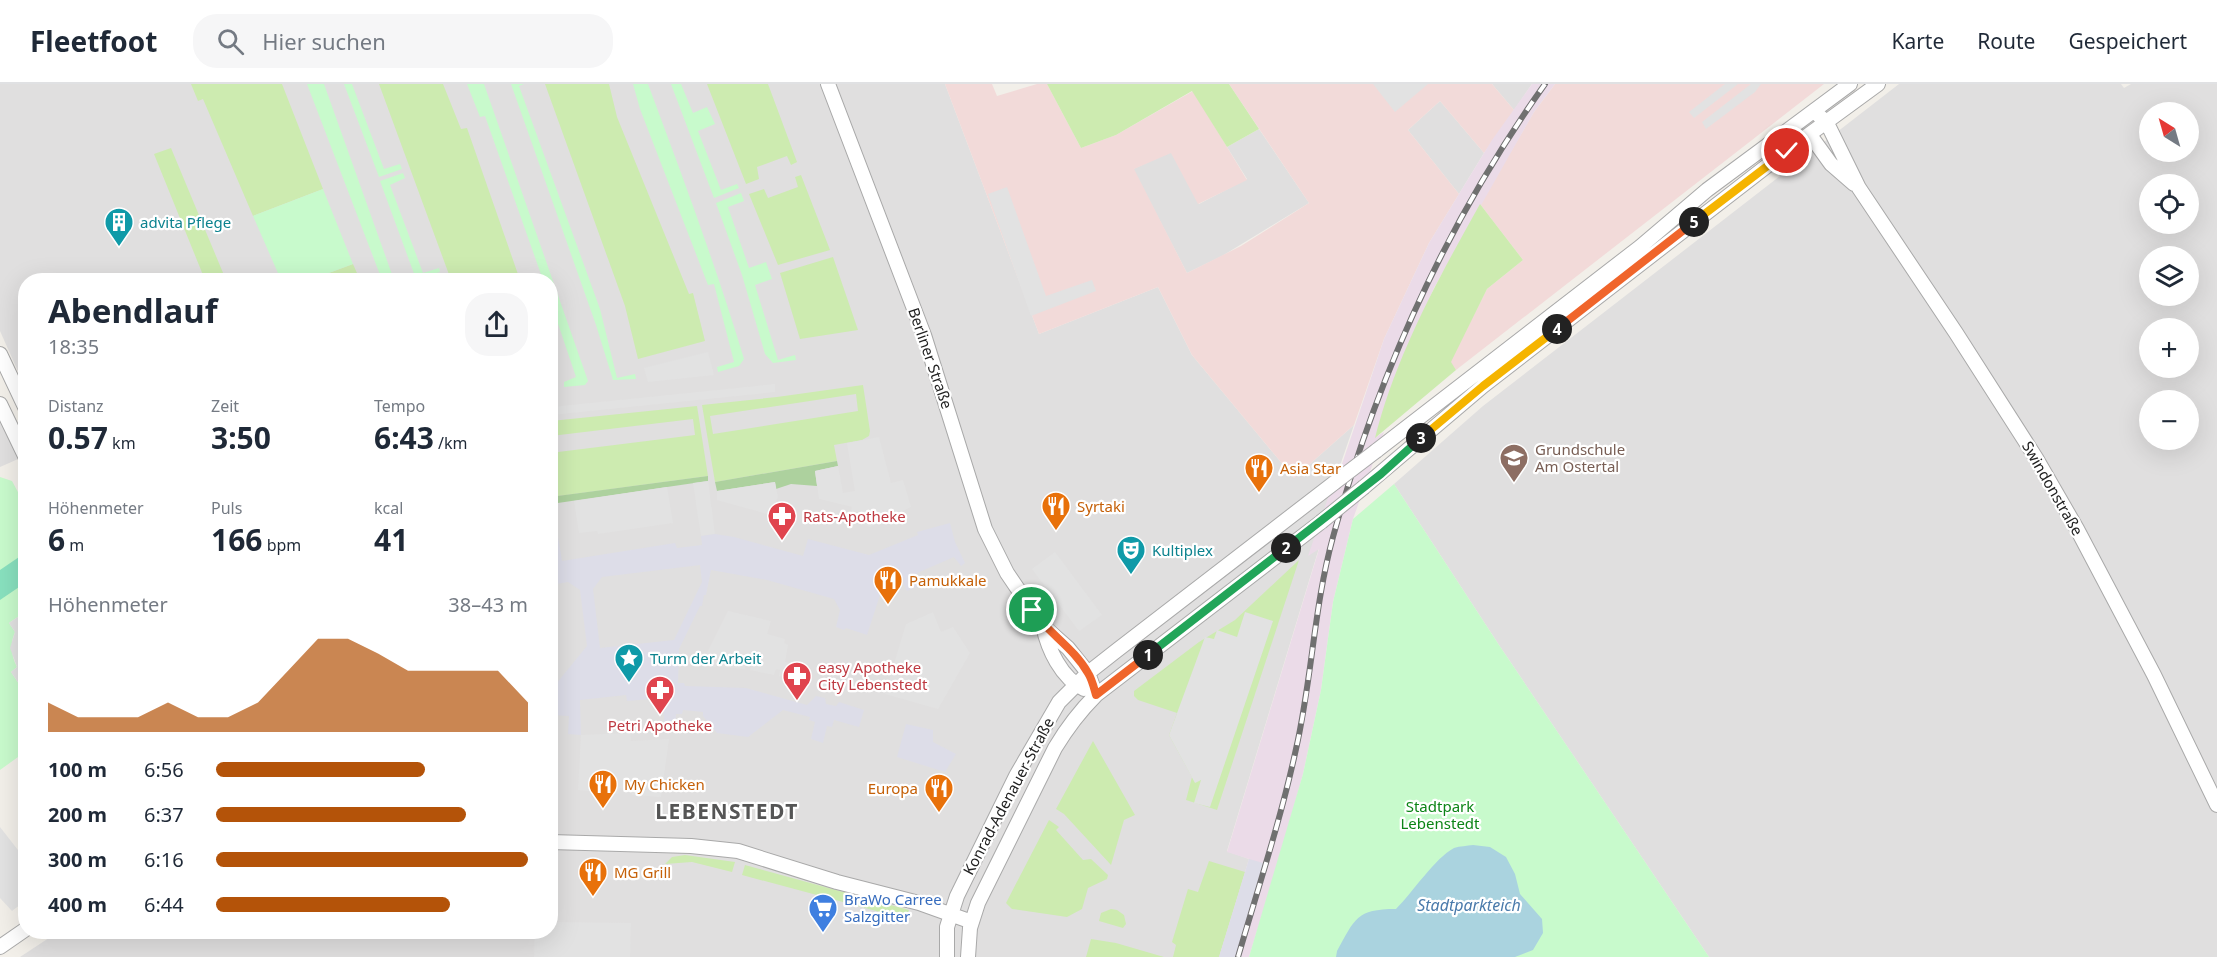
<!DOCTYPE html>
<html lang="de">
<head>
<meta charset="utf-8">
<style>
  body { margin:0; font-family:"Noto Sans",sans-serif; background:#f6f6f7; color:#1f2937; height:100vh; display:flex; flex-direction:column; font-size:22px; white-space:nowrap }
  * { box-sizing:border-box; margin:0 }
  p { font-size:20px; color:#747a83 }
  .icon { flex:none; width:33px; height:33px; fill:none; stroke:currentColor; stroke-width:2; stroke-linecap:round; stroke-linejoin:round }
  .map { position:relative; flex:1; overflow:hidden }
  .panel { position:absolute; left:18px; top:189px; width:540px; height:666px; display:flex; flex-direction:column; background:#fff; border-radius:24px; box-shadow:0 6px 24px #0002 }
  .panel>* { flex:none }
  .needle { width:39px; rotate:323deg }
  .controls { position:absolute; left:2139px; top:18px; display:grid; gap:12px }
  .controls a { display:grid; place-items:center; width:60px; height:60px; border-radius:50%; background:#fff; box-shadow:0 6px 24px #0002; font-size:30px }
  .pin { position:absolute; display:grid; place-items:center; width:51px; height:51px; color:#fff; margin:-26px; border:3px solid #fff; border-radius:50%; box-shadow:0 2px 6px #0007 }
  .km { position:absolute; width:30px; height:30px; margin:-15px; border-radius:50%; background:#222; color:#fff; font-size:16px; line-height:30px; text-align:center }
  .round { display:grid; place-items:center; flex:none; width:63px; height:63px; border-radius:24px; background:#f6f6f7 }
  .head { display:flex; align-items:center; justify-content:space-between; height:102px; padding:0 30px }
  h1 { font-size:33px; font-weight:700; line-height:45px }
  .figures { display:grid; grid-template-columns:repeat(3,1fr); gap:9px; height:102px; padding:6px 30px }
  .figures div { display:grid; align-content:center }
  .figures b { font-size:30px; font-weight:700 }
  .figures small { font-size:16px; font-weight:400 }
  .figures p { font-size:16px }
  .chart { height:168px; padding:12px 30px }
  .chart p { display:flex; justify-content:space-between }
  .chart svg { width:100%; height:108px; margin-top:6px; fill:#b45309; opacity:.7 }
  ul { padding:0 30px; list-style:none; font-size:20px }
  li { display:grid; grid-template-columns:96px 72px 1fr; align-items:center; height:45px }
  li i { height:15px; border-radius:8px; background:#b45309 }
  header { display:flex; align-items:center; gap:36px; box-sizing:border-box; height:84px; padding:0 30px; background:#fff; border-bottom:2px solid #e0e1e3 }
  header strong { font-size:28px }
  nav { display:flex; gap:33px; margin-inline-start:auto; font-size:21px }
  .search { width:420px; height:54px; background:#f6f6f7; display:flex; align-items:center; gap:15px; box-sizing:border-box; padding:0 21px; border-radius:24px; color:#747a83; font-size:22px }
  .map>svg:first-child { display:block }
</style>
</head>
<body>
<header>
<strong>Fleetfoot</strong>
<div class="search"><svg class="icon" aria-label="search" viewBox="0 0 24 24"><circle cx="10" cy="10" r="6"/><path d="M15 15l6 6"/></svg>Hier suchen</div>
<nav><a>Karte</a><a>Route</a><a>Gespeichert</a></nav>
</header>
<div class="map">
<svg width="2217" height="873" viewBox="0 0 2217 873">
  <rect width="100%" height="100%" fill="#f2efe9"/>
  <!-- residential -->
  <path fill="#e0dfdf" fill-rule="evenodd" d="M0 0H945L1039 250 1158 203 1192 271 1294 394 1354 341 1334 399 1319 464 1227 767 1249 775 1219 873H20L58 848H550V196H26L25 303 0 247Z
    M1492 0H1532L1514 26Z
    M1899 0H2121L2124 4 2131 0H2217V873H1709L1499 561 1394 400 1483 322ZM2150 28H2188V68H2150ZM2150 100H2188V140H2150ZM2150 172H2188V212H2150ZM2150 244H2188V284H2150ZM2150 316H2188V356H2150Z
    M1440 17 1484 69 1459 110 1408 46Z
    M1259 45 1309 119 1222 172 1187 189 1133 85 1171 68 1199 120 1247 95 1227 63Z
    M0 321 25 372 0 383Z"/>
  <!-- commercial -->
  <path fill="#f2dad9" d="M945 0H992L997 12 1037 0H1047L1081 64 1116 51 1193 7 1247 96 1198 120 1171 69 1134 85 1187 189 1241 162 1309 119 1229 0H1492L1514 26 1484 69 1440 17 1408 46 1459 110 1429 159 1384 255 1354 341 1294 394 1192 271 1158 203 1039 250Z
    M1555 0H1824L1456 286 1450 278 1487 205 1523 176 1480 120 1534 28Z"/>
  <!-- industrial -->
  <path fill="#ebdbe8" d="M1532 0H1555L1534 28 1434 204 1400 281 1376 353 1384 348 1353 435 1333 518 1321 606 1303 690 1280 772 1249 873H1219L1249 775 1227 768 1319 465 1308 472 1339 382 1342 380 1384 255 1429 159 1492 56Z"/>
  <!-- grass -->
  <path fill="#cdebb0" fill-rule="evenodd" d="M191 0H282L323 105 253 132 203 15 198 17Z
    M379 0H443L461 45 467 44 520 196H451Z
    M545 0H609L617 33 689 210 693 209 705 257 638 275 625 222Z
    M707 0H768L797 78 791 81 787 72 757 83 759 95 746 100Z
    M1047 0H1229L1259 45 1227 63 1192 7 1116 51 1081 64Z
    M171 64 226 196H205L154 70Z
    M801 91 830 166 778 181 749 110 764 105 768 114 798 103 795 93Z
    M1480 120 1523 176 1487 205 1451 278 1456 286 1375 354C1396 271 1438 195 1480 120Z
    M833 173 858 246 800 255 780 189Z
    M353 180 360 196H310Z
    M863 301 870 347 869 352 862 356 834 361 837 377 715 398 702 321 777 313ZM856 310 858 327 713 350 710 332Z
    M697 322 708 392 551 413 550 369 695 351 693 335 551 352V337Z
    M1299 476 1217 726 1186 716 1192 693 1169 651 1177 629 1138 616 1134 612V607L1199 558 1235 536Z
    M1093 657 1135 731 1124 736 1111 781 1064 730 1056 725Z
    M1049 736 1059 743 1056 746 1083 776 1091 775 1108 791 1107 795 1088 804 1082 825 1067 833 1012 825 1006 819Z
    M685 771 735 778 732 788 692 778 665 780 672 773Z
    M1209 777 1245 788 1219 873H1173L1176 861 1172 858 1188 805 1198 808Z
    M745 781 909 826 906 835 742 791Z
    M1111 825 1117 826 1124 831 1126 840 1123 844 1099 837 1101 829Z
    M1091 855 1116 859 1164 873H1086Z"/>
  <!-- forest -->
  <path fill="#add19e" d="M837 377 838 382 815 387 817 402 791 400 776 405 775 398 717 407 715 398Z
    M708 392V397L551 420 550 413Z"/>
  <!-- park -->
  <path fill="#c8facc" d="M307 0H324L394 196H382Z
    M344 0H352L384 85 400 80 402 85 379 93Z
    M467 0H484L588 297 585 301 564 303V298L576 293 551 219 550 196H543L485 32 480 33Z
    M511 0H524L519 2 600 225 617 294 635 290 636 295 613 296 596 241Z
    M633 0H648C682 91 716 182 744 275L739 282 718 288 717 283 734 278 714 200 708 201 640 25Z
    M671 0H681L693 29 707 23 715 40 698 47 721 106 737 100 739 104 714 114Z
    M403 89 405 94 390 101 423 189 439 184 440 188 416 195 380 97Z
    M323 105 353 180 310 196H281L253 132Z
    M741 109 744 117 728 123 749 184 766 178 772 195 755 201 778 276 795 271 796 276 773 279 765 270 742 191 716 119Z
    M0 393 12 397 26 423 25 528 9 539 15 548C10 559 11 572 17 583L11 588 25 609V668L0 686Z
    M1394 400 1499 561 1709 873H1249L1303 690 1321 606 1333 518 1353 435Z"/>
  <!-- pitch -->
  <path fill="#88e0be" d="M22 471 25 476V499L0 516V486Z"/>
  <!-- parking -->
  <path fill="#e2e2e2" d="M1373 0H1428L1395 28Z
    M1725 0H1738L1694 34 1689 28Z
    M1751 0H1761L1755 8 1706 45 1702 38Z
    M1007 103 1046 212 1092 196 1096 207 1031 232 988 110Z
    M708 268 714 291 648 298 644 284Z
    M775 300V308L551 331V323Z
    M879 353 891 399 903 396 911 423 870 443 849 435 852 423 819 415 815 387 838 382 843 409 855 407 847 359Z
    M708 397 715 450 701 452 693 399Z
    M775 398 778 413 771 431 717 416V407Z
    M667 403 673 439 598 450 597 447 579 449 574 417Z
    M1055 468 1102 531 1079 547 1032 485Z
    M728 527 771 537 767 550 785 555 784 559 788 561 785 578 798 581 795 595 779 592 780 586 776 585 774 591 750 586 751 581 746 580 745 585 721 583V577H717L716 583H703V577Z
    M25 528V609L11 588 17 583 10 564 15 548 9 539Z
    M933 528 941 548 953 543 970 569 938 625 885 610 906 540Z
    M1245 528 1273 537 1210 723 1194 719 1201 696 1195 699 1169 651 1205 553 1214 555 1217 546 1237 553Z
    M630 649 631 657 669 655 661 713 632 711V705L619 704 618 710 578 706 581 651Z
    M0 743 25 775V817L12 827 0 814Z
    M551 838 631 839 630 873H534L535 848H550Z"/>
  <!-- plaza -->
  <path fill="#dddde8" fill-rule="evenodd" d="M950 439 955 458 965 479 961 482 954 473 917 489 921 501 907 507 900 493 884 500 888 508 880 511 867 551 846 544 844 546 836 543 840 526 834 515 767 496 711 486 706 511H704L702 522H700L679 565 678 599H684L685 602 746 604 807 621 816 612 825 614 826 620 836 622 839 618 864 626 859 643 834 636 832 643 827 642 823 659 811 655 815 638 809 636 810 633 783 626 748 653 717 649 703 632V628L683 626 682 630H676L675 647 665 648 663 620 652 621 651 615 627 617 626 611 580 616 581 651 568 650 569 632 551 631V606L587 562 580 506 568 498 551 501V441L556 440 562 477 675 459 677 464 702 461 701 452 715 450 734 453 803 472 808 455 869 471 918 451 917 448ZM700 481 702 498 674 556 600 564 593 505 602 493Z
    M906 640 933 646V658L956 670 945 688 897 673Z
    M1249 775 1263 779 1235 873H1219Z"/>
  <!-- water -->
  <path fill="#aad3df" d="M1473 761 1490 763 1506 773 1515 790 1520 810 1542 835 1543 849 1533 866 1515 873H1336L1337 867C1355 835 1356 825 1396 825 1413 808 1435 774 1454 764 1460 762 1467 762 1473 761Z"/>
  <g fill="none" stroke-linecap="round" stroke-linejoin="round">
    <!-- tertiary casing -->
    <g stroke="#a9a9a9" stroke-width="16">
      <path id="tertiary" d="M828 0 924 251 985 445 1007 489 1032 526 1043 542 1068 564 1088 589 1096 611
        M1814 27 1827 39 1859 104 1956 249 2036 374 2077 445 2154 591 2217 721
        M1810 51 1831 80 1854 100
        M0 270 26 325
        M0 320 26 374
        M1376 367 1640 163 1707 106 1850 0
        M1364 403 1483 302 1781 71 1878 0
        M1043 542C1048 565 1061 594 1084 605
        M550 758 691 762 738 767 837 798 919 819 972 838
        M0 863 26 845
        M947 873V843L957 812 1016 692 1059 618 1088 589 1116 567 1334 399
        M968 873 970 844 978 819 1055 664C1067 644 1080 627 1096 611L1321 438"/>
    </g>
    <!-- tertiary -->
    <use href="#tertiary" stroke="#fff" stroke-width="14"/>
    <!-- rail casing -->
    <g stroke="#707070" stroke-width="6">
      <path id="rail" d="M1238 873C1258 804 1281 735 1296 665 1312 595 1314 522 1333 453 1378 290 1447 138 1545 0"/>
    </g>
    <!-- rail -->
    <use href="#rail" stroke="#fff" stroke-width="4" stroke-dasharray="11" stroke-linecap="butt"/>
    <!-- tertiary-bridge casing -->
    <g stroke="#a9a9a9" stroke-width="16" stroke-linecap="butt">
      <path id="tertiary-bridge" d="M1334 399 1376 367
        M1321 438 1364 403"/>
    </g>
    <!-- tertiary-bridge -->
    <use href="#tertiary-bridge" stroke="#fff" stroke-width="14"/>
  </g>
  <g fill="none" stroke-linecap="round" stroke-linejoin="round">
    <!-- split-1 casing -->
    <g stroke="#fff" stroke-width="12">
      <path id="split-1" d="M1032 526C1048 549 1074 564 1088 589 1092 595 1094 604 1096 611L1148 571"/>
    </g>
    <!-- split-2 casing -->
    <g stroke="#fff" stroke-width="12">
      <path id="split-2" d="M1148 571 1286 464"/>
    </g>
    <!-- split-3 casing -->
    <g stroke="#fff" stroke-width="12">
      <path id="split-3" d="M1286 464 1381 390 1421 354"/>
    </g>
    <!-- split-4 casing -->
    <g stroke="#fff" stroke-width="12">
      <path id="split-4" d="M1421 354 1483 302 1557 245"/>
    </g>
    <!-- split-5 casing -->
    <g stroke="#fff" stroke-width="12">
      <path id="split-5" d="M1557 245 1694 138"/>
    </g>
    <!-- split-6 casing -->
    <g stroke="#fff" stroke-width="12">
      <path id="split-6" d="M1694 138 1787 67"/>
    </g>
    <!-- split-1 -->
    <use href="#split-1" stroke="#f0652b" stroke-width="8"/>
    <!-- split-2 -->
    <use href="#split-2" stroke="#22a559" stroke-width="8"/>
    <!-- split-3 -->
    <use href="#split-3" stroke="#22a559" stroke-width="8"/>
    <!-- split-4 -->
    <use href="#split-4" stroke="#f5b400" stroke-width="8"/>
    <!-- split-5 -->
    <use href="#split-5" stroke="#f0652b" stroke-width="8"/>
    <!-- split-6 -->
    <use href="#split-6" stroke="#f5b400" stroke-width="8"/>
  </g>
  <!-- icons -->
  <defs>
    <g id="building-pin" transform="scale(1.5)"><path d="M0 17L-7.5 6A9.5 9.5 0 1 1 7.5 6Z" fill="#0f9aa8" stroke="#fff"/><path d="M-4-6H4V6H1V3H-1V6H-4ZM-2.5-4.3h1.7v1.8h-1.7ZM.8-4.3h1.7v1.8H.8ZM-2.5-1h1.7V.8h-1.7ZM.8-1h1.7V.8H.8Z" fill="#fff"/></g>
    <g id="school-pin" transform="scale(1.5)"><path d="M0 17L-7.5 6A9.5 9.5 0 1 1 7.5 6Z" fill="#8d6e63" stroke="#fff"/><path d="M0-5L7-2L0 1L-7-2ZM-4 1L0 2.5L4 1V4Q0 6-4 4Z" fill="#fff"/></g>
    <g id="restaurant-pin" transform="scale(1.5)"><path d="M0 17L-7.5 6A9.5 9.5 0 1 1 7.5 6Z" fill="#e8710a" stroke="#fff"/><path d="M-5-6h1v4h1v-4h1v4h1v-4h1v5L-1.5 .5V6h-2V.5L-5-1ZM5-6V6H3V1.5H1.5Q1.5-4 5-6Z" fill="#fff"/></g>
    <g id="pharmacy-pin" transform="scale(1.5)"><path d="M0 17L-7.5 6A9.5 9.5 0 1 1 7.5 6Z" fill="#e0444e" stroke="#fff"/><path d="M-2-6h4v4h4v4h-4v4h-4v-4h-4v-4h4Z" fill="#fff"/></g>
    <g id="theatre-pin" transform="scale(1.5)"><path d="M0 17L-7.5 6A9.5 9.5 0 1 1 7.5 6Z" fill="#0f9aa8" stroke="#fff"/><path d="M-5-5.5Q0-4 5-5.5V0Q5 5 0 6Q-5 5-5 0ZM-3.3-2.5H-1v1.5H-3.3ZM1-2.5H3.3v1.5H1ZM-2.8 1Q0 5.5 2.8 1Z" fill="#fff"/></g>
    <g id="sight-pin" transform="scale(1.5)"><path d="M0 17L-7.5 6A9.5 9.5 0 1 1 7.5 6Z" fill="#0f9aa8" stroke="#fff"/><path d="M0-6L1.8-2.2L6-1.7L2.9 1.2L3.7 5.4L0 3.3L-3.7 5.4L-2.9 1.2L-6-1.7L-1.8-2.2Z" fill="#fff"/></g>
    <g id="supermarket-pin" transform="scale(1.5)"><path d="M0 17L-7.5 6A9.5 9.5 0 1 1 7.5 6Z" fill="#3f7fe0" stroke="#fff"/><path d="M-6-5.5h2.5l.6 2H6L4.5 2H-2.5L-4.4-4H-6ZM-1.5 3.2a1.3 1.3 0 1 0 .1 0ZM3 3.2a1.3 1.3 0 1 0 .1 0Z" fill="#fff"/></g>
  </defs>
  <g fill-rule="evenodd">
    <use href="#building-pin" x="119" y="138"/>
    <use href="#school-pin" x="1514" y="374"/>
    <use href="#restaurant-pin" x="1259" y="384"/>
    <use href="#restaurant-pin" x="1056" y="422"/>
    <use href="#pharmacy-pin" x="782" y="432"/>
    <use href="#theatre-pin" x="1131" y="466"/>
    <use href="#restaurant-pin" x="888" y="496"/>
    <use href="#sight-pin" x="629" y="574"/>
    <use href="#pharmacy-pin" x="797" y="592"/>
    <use href="#pharmacy-pin" x="660" y="606"/>
    <use href="#restaurant-pin" x="603" y="700"/>
    <use href="#restaurant-pin" x="939" y="704"/>
    <use href="#restaurant-pin" x="593" y="788"/>
    <use href="#supermarket-pin" x="823" y="824"/>
  </g>
  <g text-anchor="middle" dominant-baseline="central" stroke-width="4.5" stroke-linejoin="round" paint-order="stroke">
    <!-- culture labels -->
    <g font-size="15" fill="#0d838f" stroke="#fff" text-anchor="start">
      <text x="140" y="138">advita Pflege</text>
      <text x="1152" y="466">Kultiplex</text>
      <text x="650" y="574">Turm der Arbeit</text>
    </g>
    <!-- street labels -->
    <g font-size="15" fill="#222" stroke="#fff">
      <text transform="translate(931 274) rotate(71)">Berliner Straße</text>
      <text transform="translate(2053 404) rotate(60)">Swindonstraße</text>
      <text transform="translate(1008 712) rotate(-62)">Konrad-Adenauer-Straße</text>
    </g>
    <!-- education labels -->
    <g font-size="15" fill="#785e54" stroke="#fff" text-anchor="start">
      <text x="1535" y="365">Grundschule<tspan x="1535" dy="17">Am Ostertal</tspan></text>
    </g>
    <!-- food labels -->
    <g font-size="15" fill="#c56008" stroke="#fff" text-anchor="start">
      <text x="1280" y="384">Asia Star</text>
      <text x="1077" y="422">Syrtaki</text>
      <text x="909" y="496">Pamukkale</text>
      <text x="624" y="700">My Chicken</text>
      <text x="918" y="704" text-anchor="end">Europa</text>
      <text x="614" y="788">MG Grill</text>
    </g>
    <!-- health labels -->
    <g font-size="15" fill="#be3a42" stroke="#fff" text-anchor="start">
      <text x="803" y="432">Rats-Apotheke</text>
      <text x="818" y="583">easy Apotheke<tspan x="818" dy="17">City Lebenstedt</tspan></text>
      <text x="660" y="641" text-anchor="middle">Petri Apotheke</text>
    </g>
    <!-- park labels -->
    <g font-size="15" fill="#0c8416" stroke="#fff">
      <text x="1440" y="722">Stadtpark<tspan x="1440" dy="17">Lebenstedt</tspan></text>
    </g>
    <!-- shop labels -->
    <g font-size="15" fill="#366cbe" stroke="#fff" text-anchor="start">
      <text x="844" y="815">BraWo Carree<tspan x="844" dy="17">Salzgitter</tspan></text>
    </g>
    <!-- water labels -->
    <g font-size="16" font-style="italic" fill="#4a7aab" stroke="#fff">
      <text x="1469" y="821">Stadtparkteich</text>
    </g>
    <!-- district labels -->
    <g font-size="21" font-weight="bold" letter-spacing="1.5" fill="#555" stroke="#fff">
      <text x="727" y="727">LEBENSTEDT</text>
    </g>
  </g>
</svg>
<div class="controls">
<a><svg class="needle" viewBox="-14 -14 28 28"><path d="M0-13l5 13h-10z" fill="#e53935"/><path d="M0 13l5-13h-10z" fill="#747a83"/></svg></a>
<a><svg class="icon" aria-label="locate" viewBox="0 0 24 24"><circle cx="12" cy="12" r="6"/><path d="M12 2v4M12 18v4M2 12h4M18 12h4"/></svg></a>
<a><svg class="icon" aria-label="layers" viewBox="0 0 24 24"><path d="M12 4l9 5-9 5-9-5zM3 14l9 5 9-5"/></svg></a>
<a>+</a>
<a>−</a>
</div>
<div class="pin" style="left:1032px;top:526px;background:#1e9e55"><svg class="icon" aria-label="arrive" viewBox="0 0 24 24"><path d="M6 21V4h12l-3 4 3 4H6"/></svg></div>
<div class="pin" style="left:1787px;top:67px;background:#d93025"><svg class="icon" aria-label="check" viewBox="0 0 24 24"><path d="M5 12l5 5 9-10"/></svg></div>
<b class="km" style="left:1148px;top:571px">1</b>
<b class="km" style="left:1286px;top:464px">2</b>
<b class="km" style="left:1421px;top:354px">3</b>
<b class="km" style="left:1557px;top:245px">4</b>
<b class="km" style="left:1694px;top:138px">5</b>
<section class="panel">
<div class="head"><div><h1>Abendlauf</h1><p>18:35</p></div><a class="round"><svg class="icon" aria-label="share" viewBox="0 0 24 24"><path d="M12 15V3M7 8l5-5 5 5M5 13v7h14v-7"/></svg></a></div>
<div class="figures">
<div><p>Distanz</p><b>0.57<small> km</small></b></div>
<div><p>Zeit</p><b>3:50</b></div>
<div><p>Tempo</p><b>6:43<small> /km</small></b></div>
</div>
<div class="figures">
<div><p>Höhenmeter</p><b>6<small> m</small></b></div>
<div><p>Puls</p><b>166<small> bpm</small></b></div>
<div><p>kcal</p><b>41</b></div>
</div>
<div class="chart"><p><span>Höhenmeter</span>38–43 m</p>
<svg viewBox="0 0 160 44" preserveAspectRatio="none"><path d="M0 44V32L10 38L20 38L30 38L40 32L50 38L60 38L70 32L80 19L90 6L100 6L110 12L120 19L130 19L140 19L150 19L160 32V44z"/></svg>
</div>
<ul>
<li><b>100 m</b>6:56<i style="width:67%"></i></li>
<li><b>200 m</b>6:37<i style="width:80%"></i></li>
<li><b>300 m</b>6:16<i style="width:100%"></i></li>
<li><b>400 m</b>6:44<i style="width:75%"></i></li>
</ul>
</section>
</div>
</body>
</html>
